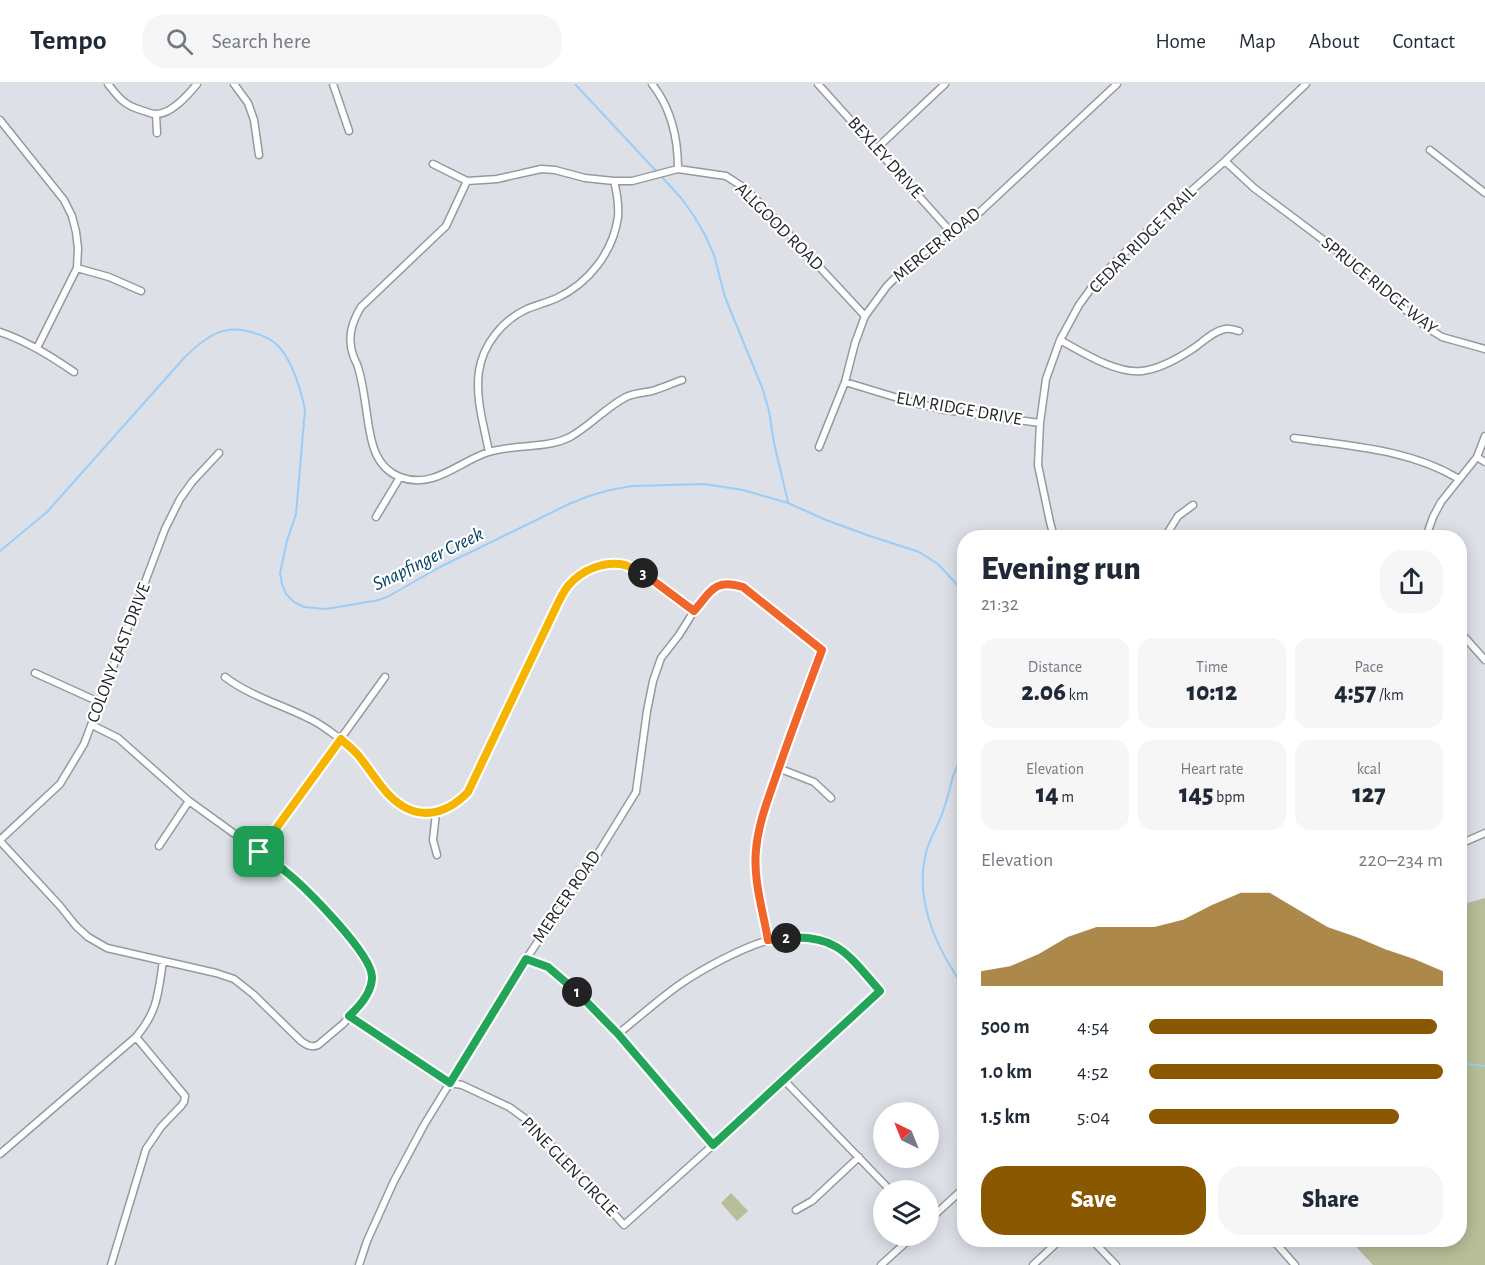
<!DOCTYPE html>
<html lang="en">
<head>
<meta charset="utf-8">
<style>
  body { margin:0; font-family:"Alegreya Sans",sans-serif; background:#f6f6f7; color:#1f2937; height:100vh; display:flex; flex-direction:column; font-size:22px; white-space:nowrap }
  * { box-sizing:border-box; margin:0 }
  p { font-size:20px; color:#747a83 }
  .icon { flex:none; width:33px; height:33px; fill:none; stroke:currentColor; stroke-width:2; stroke-linecap:round; stroke-linejoin:round }
  .map { position:relative; flex:1; overflow:hidden }
  .drawer { position:absolute; left:957px; top:446px; width:510px; height:717px; display:flex; flex-direction:column; background:#fff; border-radius:24px; box-shadow:0 3px 15px #0003 }
  .drawer>* { flex:none }
  .needle { width:39px; rotate:317deg }
  .controls { position:absolute; left:873px; top:1018px; display:grid; gap:12px }
  .controls a { display:grid; place-items:center; width:66px; height:66px; border-radius:50%; background:#fff; box-shadow:0 3px 15px #0003; font-size:30px }
  .pin { position:absolute; display:grid; place-items:center; width:51px; height:51px; color:#fff; margin:-26px; border-radius:12px; box-shadow:0 3px 9px #0006 }
  .km { position:absolute; width:30px; height:30px; margin:-15px; border-radius:50%; background:#222; color:#fff; font-size:16px; line-height:30px; text-align:center }
  .round { display:grid; place-items:center; flex:none; width:63px; height:63px; border-radius:24px; background:#f6f6f7 }
  .head { display:flex; align-items:center; justify-content:space-between; height:102px; padding:0 24px }
  h1 { font-size:33px; font-weight:800; line-height:45px }
  .metrics { display:grid; grid-template-columns:repeat(3,1fr); gap:9px; height:102px; padding:6px 24px }
  .metrics div { display:grid; align-content:center; border-radius:15px; background:#f6f6f7; text-align:center }
  .metrics b { font-size:26px; font-weight:800 }
  .metrics small { font-size:16px; font-weight:400 }
  .metrics p { font-size:16px }
  .chart { height:168px; padding:12px 24px }
  .chart p { display:flex; justify-content:space-between }
  .chart svg { width:100%; height:108px; margin-top:6px; fill:#895800; opacity:.7 }
  .button { display:flex; gap:12px; margin-top:auto; padding:12px 24px }
  .button a { flex:1; height:69px; border-radius:24px; background:#895800; color:#fff; font-size:24px; font-weight:800; line-height:69px; text-align:center }
  .button a+a { background:#f6f6f7; color:#1f2937 }
  ul { padding:0 24px; list-style:none; font-size:20px }
  li { display:grid; grid-template-columns:96px 72px 1fr; align-items:center; height:45px }
  li i { height:15px; border-radius:8px; background:#895800 }
  header { display:flex; align-items:center; gap:36px; box-sizing:border-box; height:84px; padding:0 30px; background:#fff; border-bottom:2px solid #e0e1e3 }
  header strong { font-size:28px }
  nav { display:flex; gap:33px; margin-inline-start:auto; font-size:21px }
  .search { width:420px; height:54px; background:#f6f6f7; display:flex; align-items:center; gap:15px; box-sizing:border-box; padding:0 21px; border-radius:24px; color:#747a83; font-size:22px }
  .map>svg:first-child { display:block }
</style>
</head>
<body>
<header>
<strong>Tempo</strong>
<div class="search"><svg class="icon" aria-label="search" viewBox="0 0 24 24"><circle cx="10" cy="10" r="6"/><path d="M15 15l6 6"/></svg>Search here</div>
<nav><a>Home</a><a>Map</a><a>About</a><a>Contact</a></nav>
</header>
<div class="map">
<svg width="1485" height="1181" viewBox="0 0 1485 1181">
  <rect width="100%" height="100%" fill="#dde0e7"/>
  <!-- green -->
  <path fill="#b7be98" d="M1485 814V1181H1373L1349 1155H1460V821Z
    M731 1109 748 1127 737 1137 721 1119Z"/>
  <g fill="none" stroke-linecap="round" stroke-linejoin="round">
    <!-- stream -->
    <path stroke="#9bcdf6" stroke-width="2" d="M575 0 657 88
      M661 92 681 114 694 132 705 151 714 171 725 213 763 306 769 327 774 359 788 418
      M0 467 47 428 184 274C204 254 224 238 254 249 261 251 269 254 275 259 291 272 301 306 305 326L296 430 287 457 280 489 282 500 286 510 294 518 304 523 326 525 379 516 389 512 440 483 569 420 589 412 610 406 632 402 704 400 743 406 788 419 826 436 867 451 919 468 938 480 964 508
      M964 667C960 676 955 686 952 696 949 707 947 717 943 727 939 740 931 752 927 765 913 814 936 864 964 903
      M1460 979 1485 982"/>
    <!-- minor casing -->
    <g stroke="#96999f" stroke-width="9">
      <path id="minor" d="M108 0C118 13 124 21 141 26 145 27 151 30 155 30 171 31 188 11 197 0
        M234 0 248 19 254 36 259 71
        M333 0 349 47
        M652 0C671 24 678 55 678 85
        M818 0 951 148
        M156 30 157 49
        M0 36 64 116 72 132 76 148 78 164 77 184 37 264
        M877 64 945 0
        M1430 66 1485 109
        M1225 77 1254 104 1370 191 1401 222 1426 243 1442 253 1485 265
        M433 80 467 97 497 95 541 85 555 86 585 94 614 97H632L678 85 726 92 743 103 761 120 865 232
        M467 97 446 142 361 223C352 238 347 253 353 271 354 275 357 279 358 283 362 296 364 310 366 324 370 349 371 382 400 393 434 406 459 377 489 368 514 360 547 365 570 353 590 342 605 324 626 313 634 309 643 309 652 307 662 304 673 299 682 296
        M77 184 109 193 141 207
        M0 248C27 257 51 272 74 288
        M1060 256C1082 268 1116 290 1142 287 1160 285 1179 274 1194 264 1203 258 1213 247 1225 245 1230 244 1235 246 1239 247
        M845 298 911 318 945 326 1040 339
        M1294 354C1349 362 1410 365 1459 395
        M819 363 845 298 855 259 865 232 887 202 907 182 930 163 981 127 1117 0
        M489 368C484 342 475 314 479 287 483 260 503 236 527 225 537 221 548 218 557 214 589 199 613 168 618 133 619 121 617 109 614 97
        M1477 373 1485 378
        M376 433 400 393
        M1054 453 1050 438 1038 381 1040 339 1046 295 1060 256 1079 221 1095 199 1119 174 1174 122 1225 77 1306 0
        M1165 453 1178 432 1193 421
        M1426 453 1433 433 1441 418 1477 373 1485 352
        M1460 548 1485 576
        M35 589 99 618
        M225 593C250 612 280 620 308 634 320 639 332 649 343 657 347 661 352 665 357 669 375 689 387 718 415 727 435 734 454 723 468 708L558 519C562 513 565 505 571 500 614 455 657 498 694 527
        M778 684 814 698 831 714
        M436 729 433 756 437 771
        M0 756 60 700 84 660 165 445 180 415 192 398 219 369
        M0 757 60 822 76 842 88 853 107 864 216 889 234 895 253 910 301 957C307 961 311 964 318 961L343 940 361 920 371 904 372 891 367 878 338 839 286 787 189 717 118 654 92 641
        M1460 760 1485 749
        M159 762 189 717
        M259 768 385 593
        M526 875 548 883 588 919 618 950 713 1061
        M349 932 450 999 462 1001 509 1023 527 1036 573 1084 624 1141 713 1061 881 907C866 891 851 869 832 859 816 851 785 852 769 856 741 864 702 885 679 901 658 916 638 934 618 950
        M783 995 891 1107
        M0 1070 136 953C158 927 158 910 163 877
        M796 1126 812 1117 859 1073
        M928 1137 964 1104
        M1091 1155 1116 1181
        M1272 1155 1295 1181
        M111 1181 146 1065 161 1043 181 1022 184 1018 185 1012 136 953
        M359 1181 367 1157 394 1097 424 1041 526 875 597 771 636 708 647 627 653 597 661 574 679 551 694 527 714 504 718 501 730 499 743 503 822 565 778 684 762 732 757 751 756 788 768 856
        M881 1181 913 1152
        M1033 1181 1061 1155"/>
    </g>
    <!-- minor -->
    <use href="#minor" stroke="#fff" stroke-width="6"/>
  </g>
  <g fill="none" stroke-linecap="round" stroke-linejoin="round">
    <!-- split-1 casing -->
    <g stroke="#fff" stroke-width="12">
      <path id="split-1" d="M259 768C267 774 277 780 285 787 305 803 372 870 372 893 372 909 360 922 349 932L450 999 526 875 548 883 577 908"/>
    </g>
    <!-- split-2 casing -->
    <g stroke="#fff" stroke-width="12">
      <path id="split-2" d="M577 908 618 950 713 1061 880 907C849 872 838 850 786 854"/>
    </g>
    <!-- split-3 casing -->
    <g stroke="#fff" stroke-width="12">
      <path id="split-3" d="M643 489 694 527C711 507 715 494 743 503L822 566C806 609 790 651 775 695 767 718 758 741 756 766 753 796 763 827 768 856L786 854"/>
    </g>
    <!-- split-4 casing -->
    <g stroke="#fff" stroke-width="12">
      <path id="split-4" d="M259 768 341 655C346 660 353 665 358 671 369 684 378 700 390 712 415 737 444 733 468 708L558 519C561 513 564 507 568 502 581 486 605 476 625 481 631 483 638 487 643 489"/>
    </g>
    <!-- split-1 -->
    <use href="#split-1" stroke="#22a559" stroke-width="8"/>
    <!-- split-2 -->
    <use href="#split-2" stroke="#22a559" stroke-width="8"/>
    <!-- split-3 -->
    <use href="#split-3" stroke="#f0652b" stroke-width="8"/>
    <!-- split-4 -->
    <use href="#split-4" stroke="#f5b400" stroke-width="8"/>
  </g>
  <g text-anchor="middle" dominant-baseline="central" stroke-width="4.5" stroke-linejoin="round" paint-order="stroke">
    <!-- street labels -->
    <g font-size="18" fill="#242528" stroke="#fff">
      <text transform="translate(885 74) rotate(48)">BEXLEY DRIVE</text>
      <text transform="translate(779 143) rotate(45)">ALLGOOD ROAD</text>
      <text transform="translate(1143 156) rotate(-45)">CEDAR RIDGE TRAIL</text>
      <text transform="translate(937 161) rotate(-39)">MERCER ROAD</text>
      <text transform="translate(1379 202) rotate(39)">SPRUCE RIDGE WAY</text>
      <text transform="translate(959 325) rotate(10)">ELM RIDGE DRIVE</text>
      <text transform="translate(119 569) rotate(-69)">COLONY EAST DRIVE</text>
      <text transform="translate(567 813) rotate(-56)">MERCER ROAD</text>
      <text transform="translate(569 1083) rotate(46)">PINE GLEN CIRCLE</text>
    </g>
    <!-- water labels -->
    <g font-size="20" font-style="italic" fill="#044167" stroke="#fff">
      <text transform="translate(428 475) rotate(-26)">Snapfinger Creek</text>
    </g>
  </g>
</svg>
<div class="controls">
<a><svg class="needle" viewBox="-14 -14 28 28"><path d="M0-13l5 13h-10z" fill="#e53935"/><path d="M0 13l5-13h-10z" fill="#747a83"/></svg></a>
<a><svg class="icon" aria-label="layers" viewBox="0 0 24 24"><path d="M12 4l9 5-9 5-9-5zM3 14l9 5 9-5"/></svg></a>
</div>
<div class="pin" style="left:259px;top:768px;background:#1e9e55"><svg class="icon" aria-label="arrive" viewBox="0 0 24 24"><path d="M6 21V4h12l-3 4 3 4H6"/></svg></div>
<b class="km" style="left:577px;top:908px">1</b>
<b class="km" style="left:786px;top:854px">2</b>
<b class="km" style="left:643px;top:489px">3</b>
<section class="drawer">
<div class="head"><div><h1>Evening run</h1><p>21:32</p></div><a class="round"><svg class="icon" aria-label="share" viewBox="0 0 24 24"><path d="M12 15V3M7 8l5-5 5 5M5 13v7h14v-7"/></svg></a></div>
<div class="metrics">
<div><p>Distance</p><b>2.06<small> km</small></b></div>
<div><p>Time</p><b>10:12</b></div>
<div><p>Pace</p><b>4:57<small> /km</small></b></div>
</div>
<div class="metrics">
<div><p>Elevation</p><b>14<small> m</small></b></div>
<div><p>Heart rate</p><b>145<small> bpm</small></b></div>
<div><p>kcal</p><b>127</b></div>
</div>
<div class="chart"><p><span>Elevation</span>220–234 m</p>
<svg viewBox="0 0 160 44" preserveAspectRatio="none"><path d="M0 44V38L10 36L20 31L30 24L40 20L50 20L60 20L70 17L80 11L90 6L100 6L110 13L120 20L130 24L140 29L150 33L160 38V44z"/></svg>
</div>
<ul>
<li><b>500 m</b>4:54<i style="width:98%"></i></li>
<li><b>1.0 km</b>4:52<i style="width:100%"></i></li>
<li><b>1.5 km</b>5:04<i style="width:85%"></i></li>
</ul>
<div class="button"><a>Save</a><a>Share</a></div>
</section>
</div>
</body>
</html>
